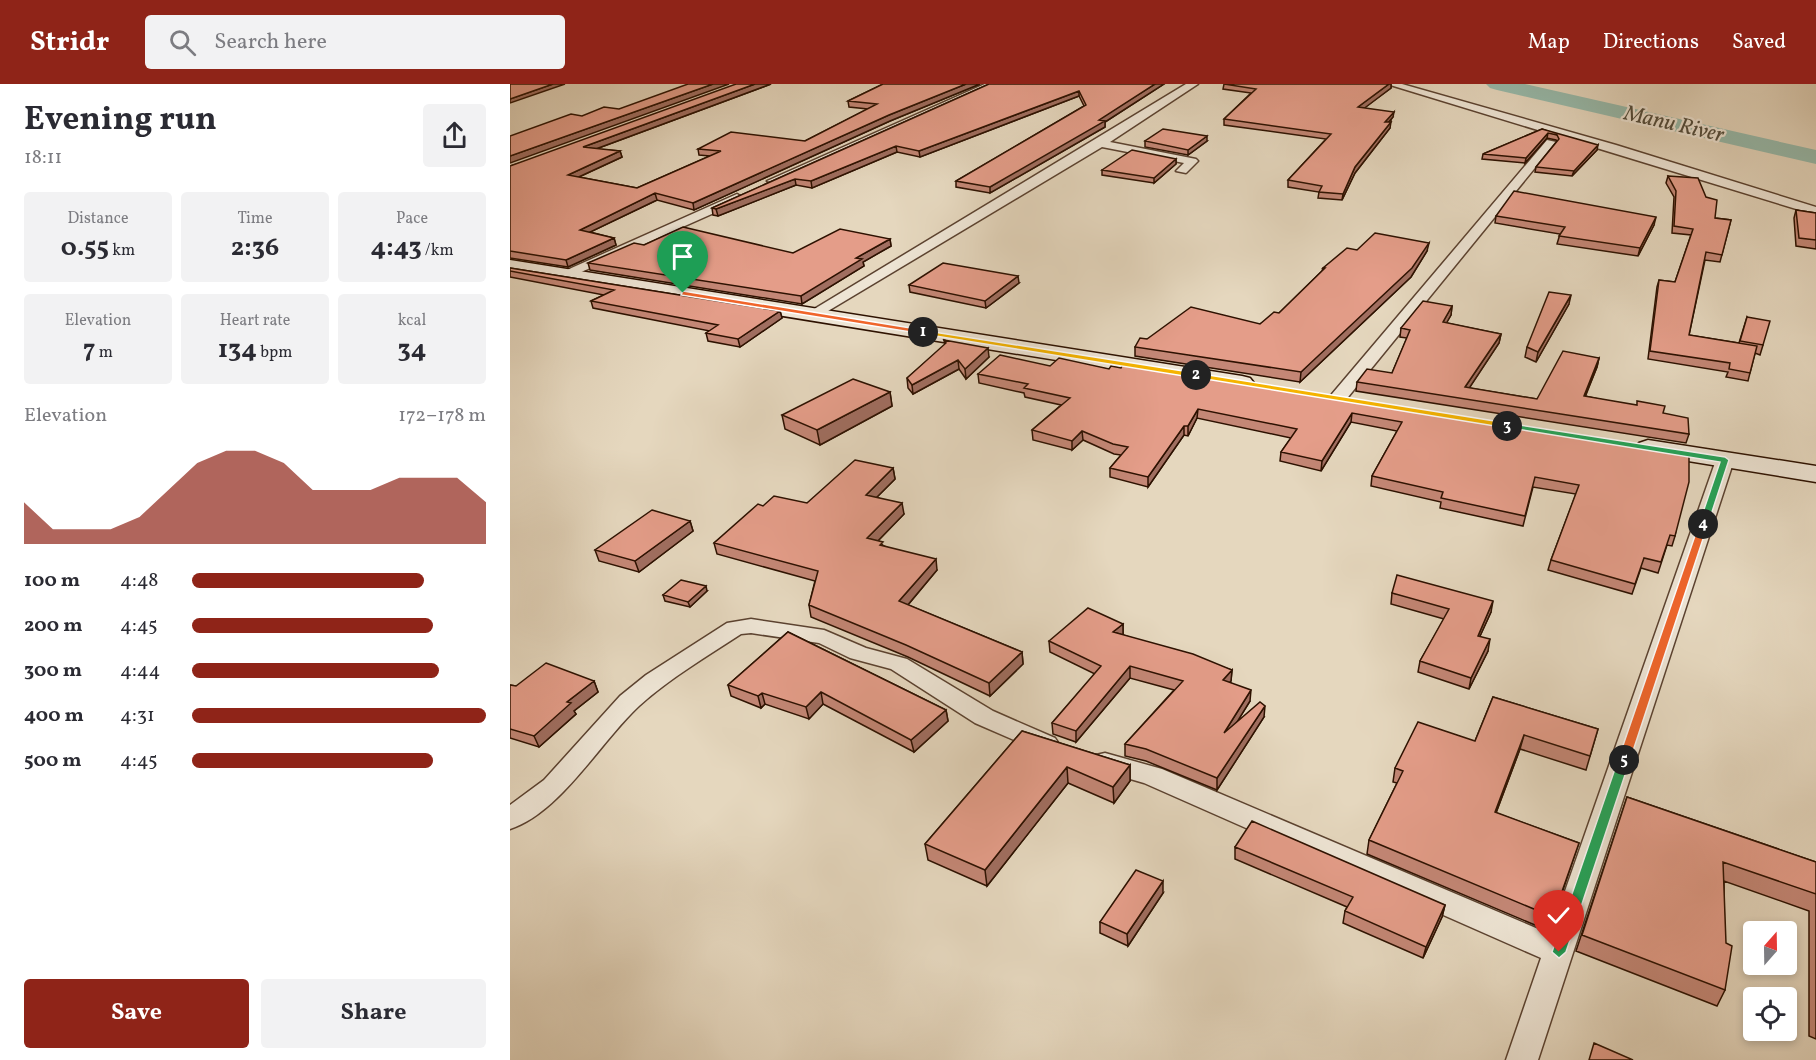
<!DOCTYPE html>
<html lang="en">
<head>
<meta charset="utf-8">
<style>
  body { margin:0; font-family:Vollkorn,serif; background:#f2f2f3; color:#2b2b33; height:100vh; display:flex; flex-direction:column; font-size:22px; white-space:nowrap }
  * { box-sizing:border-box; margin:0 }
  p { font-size:20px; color:#7c7c81 }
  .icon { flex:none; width:33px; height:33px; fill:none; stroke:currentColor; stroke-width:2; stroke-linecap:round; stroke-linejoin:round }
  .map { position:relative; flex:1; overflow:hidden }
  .drawer { display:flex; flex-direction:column; background:#fff; width:510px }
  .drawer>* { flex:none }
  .needle { width:39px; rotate:20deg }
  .fabs { position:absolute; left:1233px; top:837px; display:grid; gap:12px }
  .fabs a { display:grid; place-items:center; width:54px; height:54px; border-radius:6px; background:#fff; box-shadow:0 3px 9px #0003; font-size:30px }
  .pin { position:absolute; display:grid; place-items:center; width:51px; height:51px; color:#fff; margin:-62px -26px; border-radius:50% 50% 50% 0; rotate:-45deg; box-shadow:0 0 6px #0007 }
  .pin .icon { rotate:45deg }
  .km { position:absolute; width:30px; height:30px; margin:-15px; border-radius:50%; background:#222; color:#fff; font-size:16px; line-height:30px; text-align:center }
  .round { display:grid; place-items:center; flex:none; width:63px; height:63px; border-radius:6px; background:#f2f2f3 }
  .overview { display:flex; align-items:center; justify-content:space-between; height:102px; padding:0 24px }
  h1 { font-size:33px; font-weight:700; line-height:45px }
  .stats { display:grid; grid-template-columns:repeat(3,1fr); gap:9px; height:102px; padding:6px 24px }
  .stats div { display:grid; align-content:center; border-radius:6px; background:#f2f2f3; text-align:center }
  .stats b { font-size:26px; font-weight:700 }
  .stats small { font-size:16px; font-weight:400 }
  .stats p { font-size:16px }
  .chart { height:168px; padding:12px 24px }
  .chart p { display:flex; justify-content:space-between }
  .chart svg { width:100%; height:108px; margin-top:6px; fill:#8f2418; opacity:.7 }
  .primary-button { display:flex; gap:12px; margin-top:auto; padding:12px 24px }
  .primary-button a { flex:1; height:69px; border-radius:6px; background:#8f2418; color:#fff; font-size:24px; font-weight:700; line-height:69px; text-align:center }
  .primary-button a+a { background:#f2f2f3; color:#2b2b33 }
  ul { padding:0 24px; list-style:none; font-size:20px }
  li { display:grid; grid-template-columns:96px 72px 1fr; align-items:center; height:45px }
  li i { height:15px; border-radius:8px; background:#8f2418 }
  header { display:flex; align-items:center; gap:36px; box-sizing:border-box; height:84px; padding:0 30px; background:#8f2418; color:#fff }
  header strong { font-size:28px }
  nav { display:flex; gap:33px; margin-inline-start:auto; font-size:21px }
  .search { width:420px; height:54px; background:#f2f2f3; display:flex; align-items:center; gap:15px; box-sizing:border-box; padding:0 21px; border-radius:6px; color:#7c7c81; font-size:22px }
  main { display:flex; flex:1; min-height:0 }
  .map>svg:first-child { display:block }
</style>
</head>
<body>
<header>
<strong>Stridr</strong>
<div class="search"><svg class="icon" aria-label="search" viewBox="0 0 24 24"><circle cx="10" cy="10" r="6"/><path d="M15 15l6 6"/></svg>Search here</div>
<nav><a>Map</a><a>Directions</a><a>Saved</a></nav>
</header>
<main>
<section class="drawer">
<div class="overview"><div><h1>Evening run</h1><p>18:11</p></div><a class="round"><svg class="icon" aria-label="share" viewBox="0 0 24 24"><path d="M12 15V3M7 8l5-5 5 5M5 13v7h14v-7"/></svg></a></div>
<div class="stats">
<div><p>Distance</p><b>0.55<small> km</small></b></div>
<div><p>Time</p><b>2:36</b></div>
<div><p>Pace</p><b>4:43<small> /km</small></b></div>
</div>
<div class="stats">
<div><p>Elevation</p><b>7<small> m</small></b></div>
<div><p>Heart rate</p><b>134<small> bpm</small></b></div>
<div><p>kcal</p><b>34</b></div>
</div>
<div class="chart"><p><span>Elevation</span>172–178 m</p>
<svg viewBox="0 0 160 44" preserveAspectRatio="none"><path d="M0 44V27L10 38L20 38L30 38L40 33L50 22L60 11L70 6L80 6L90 11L100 22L110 22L120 22L130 17L140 17L150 17L160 27V44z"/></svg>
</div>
<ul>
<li><b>100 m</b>4:48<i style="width:79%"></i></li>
<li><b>200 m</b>4:45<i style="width:82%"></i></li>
<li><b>300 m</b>4:44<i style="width:84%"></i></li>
<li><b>400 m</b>4:31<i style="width:100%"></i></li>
<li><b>500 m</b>4:45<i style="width:82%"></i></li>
</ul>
<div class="primary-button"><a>Save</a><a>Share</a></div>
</section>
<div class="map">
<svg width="1306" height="976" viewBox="0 0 1306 976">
  <rect width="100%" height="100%" fill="#e5d7be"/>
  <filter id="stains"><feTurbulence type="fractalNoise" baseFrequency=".00333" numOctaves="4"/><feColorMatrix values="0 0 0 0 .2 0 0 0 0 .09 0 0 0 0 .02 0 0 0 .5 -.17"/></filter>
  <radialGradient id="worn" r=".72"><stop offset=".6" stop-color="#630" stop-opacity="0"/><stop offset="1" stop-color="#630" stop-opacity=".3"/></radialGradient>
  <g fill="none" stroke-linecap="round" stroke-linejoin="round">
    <!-- river -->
    <path fill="#97baab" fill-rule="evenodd" d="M976 0H1015L1306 66V80L987 6 980 4Z"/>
    <!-- minor casing -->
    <g stroke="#5b4230" stroke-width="3">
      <path id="minor" d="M475 0H488L267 100 257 97Z
        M676 0H688L600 58 686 75 688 77 676 89 666 87 674 79 592 63 308 233H298L296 230Z
        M877 0H892L1106 61 1306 123V131Z
        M1037 56 1046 58 834 318H822L820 314 822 310Z
        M227 110 233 114 231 117 60 193 55 194 48 190Z
        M1215 370 1224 376 1028 976H996L1031 874 634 699 586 685 582 678 586 671 595 669 652 685 1040 850 1206 376Z
        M241 535 314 546 356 564 397 575 483 627 545 654 549 660 545 666 536 669 527 666 465 639 381 585 340 574 309 559 241 549 231 550C196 573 160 594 129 622 91 657 50 729 0 745V721L34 696 110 612 136 591 217 539Z"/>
    </g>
    <!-- secondary casing -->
    <g stroke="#2d1100" stroke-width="3">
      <path id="secondary" d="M0 176 732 292 740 294 744 299 740 304 732 306 0 188Z
        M1138 356 1306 382V398L1129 369 1125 364 1129 359Z"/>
    </g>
    <!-- minor -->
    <use href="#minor" fill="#eee5d5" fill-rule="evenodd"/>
    <!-- secondary -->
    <use href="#secondary" fill="#eee5d5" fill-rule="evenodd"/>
  </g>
  <!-- wall -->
  <path fill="#c48776" stroke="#2d1100" stroke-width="1.5" d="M261 0 86 65 110 67 112 73 69 93 127 104 200 72 189 71 188 65 295 57 358 25 339 23 338 17 373 0H470L380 37 184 126 147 116 80 148 104 154 106 161 58 183 0 174V82Z
    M479 0H654L595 38V43L480 109 446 103V97L574 22 569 12 410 73 387 68 302 104 286 101 208 132 203 131 202 124Z
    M714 0H881V4L854 24 883 33 879 38 880 44 845 89 832 116 808 114 809 108 778 103V96L816 55 714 41V35L741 9 713 5Z
    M1032 45 1087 66 1062 92 1025 88 1026 83 1047 57 1046 56 1037 54 1015 79 972 75 973 70Z
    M635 57H697L678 71 635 63Z
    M666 75V80L644 99 592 91V86Z
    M1158 92 1205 134 1221 136 1210 178 1195 176 1179 251 1229 259 1237 233 1253 261 1250 271 1245 269 1238 297 1216 293 1218 288 1138 275 1147 203 1149 196 1165 198 1181 151 1162 149 1164 113 1156 99Z
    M1286 126 1306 129V165L1286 162 1284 134Z
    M986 132 1144 141 1128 172 1047 160 1050 150 985 139Z
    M380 155 381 162 353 178 354 182 292 220 80 186 78 179 134 161 283 169Z
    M847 166 917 167 901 193 790 298 625 272V263L637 255 750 240 769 229 812 187 813 184Z
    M0 184 270 227 272 234 230 263 198 257 196 249 200 247 83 224 81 217 94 211 0 193Z
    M509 199 476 224 400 208 399 201Z
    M1059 220 1026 278 1015 273 1017 263Z
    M942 222 941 231 936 239 991 250 989 259 959 304 1027 315 1089 274 1087 283 1075 312 1153 329 1179 350 1176 359 846 307 847 298 882 289 897 254 890 253 891 244Z
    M434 256 479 273 456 295 449 285 403 310 398 304 397 294 435 261Z
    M540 282 599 285 1179 370 1165 452 1162 462 1157 461 1148 489 1131 484 1122 510 1038 486 1041 476 1066 410 1023 403 1013 442 930 424 931 418 861 402 862 392 887 347 841 338 811 387 770 377 771 368 781 354 687 334 678 352 674 351 638 403 600 393V384L611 371 604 370 573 356 562 366 523 356 522 346 551 321 515 313 514 309 469 299 468 290Z
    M380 308 382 322 310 361 275 345 272 331Z
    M383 384 385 395 367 413 394 430 368 457 374 462 427 486 398 521 512 568 513 580 480 612 398 573 301 533 299 521 305 497 207 470 204 459 253 422 297 419Z
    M180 437 183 447 129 488 89 477 85 466Z
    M197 507 180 523 155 517 153 511Z
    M882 509 981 528 970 552 978 567 959 605 908 588 910 577 934 535 881 520Z
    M613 540V551L722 586 721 597 720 598 740 617 728 636 754 633 707 706 636 677 615 672V660L664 606 620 594 566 658 543 650 542 639 585 590 540 568 539 557Z
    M278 548 436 626 438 637 404 668 313 620 299 635 255 620 251 624 221 612 218 601Z
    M84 597 88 608 64 627 66 630 29 663 0 654V601L6 602Z
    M983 613 1088 645 1076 686 1010 665 986 729 1069 759 1039 847 857 770 859 756 887 699 883 698 885 684 965 657Z
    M512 647 620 681V697L604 719 558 699 477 802 418 776 415 760Z
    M1117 713 1306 778V955L1299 952V827L1214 797 1215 906 1207 922 1066 867Z
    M725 763 935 821 932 833 913 874 833 839 835 827 837 823 725 775Z
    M653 809 618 862 590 849V838Z"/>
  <!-- shaded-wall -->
  <path fill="#a06e60" stroke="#2d1100" stroke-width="1.5" d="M43 0H55L0 19V15Z
    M203 0H219L0 79V72Z
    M245 0H261L75 69 73 63Z
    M456 0H470L380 37 184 126 183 119 379 31Z
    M645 0H654L595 38V43L480 109V103Z
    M879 0H881V4L848 29V23Z
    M569 7V12L410 73 409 67Z
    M884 28 883 33 874 43 875 38Z
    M881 38 880 44 845 89 832 116 833 110 845 83Z
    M1038 49 1037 54 1015 79 1016 74Z
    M697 52V57L678 71V66Z
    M1088 61 1087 66 1062 92 1064 87Z
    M386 62 387 68 302 104 301 97Z
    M110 67 112 73 60 97 58 91Z
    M666 75V80L644 99V94Z
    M285 95 286 101 208 132 206 125Z
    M145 109 147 116 72 152 70 146Z
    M1146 133 1144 141 1128 172 1130 164Z
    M104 154 106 161 58 183 56 176Z
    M380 155 381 162 353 178 354 182 292 220 291 212 346 174Z
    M919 159 917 167 901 193 790 298 791 288Z
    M508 192 509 199 476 224 475 217Z
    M1061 211 1059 220 1026 278 1028 268Z
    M942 222 941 231 932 247 933 238Z
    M270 227 272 234 230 263 228 255Z
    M991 250 989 259 954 312 955 303Z
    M478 264 479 273 456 295 455 285Z
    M1089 274 1087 283 1072 321 1074 312Z
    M448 276 449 285 403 310 402 301Z
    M380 308 382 322 310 361 307 346Z
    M688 325 687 334 678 352V342Z
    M842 329 841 338 811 387 812 377Z
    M674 342V351L638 403V393Z
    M572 347 573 356 562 366V357Z
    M383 384 385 395 358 422 356 411Z
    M392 419 394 430 359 466 357 454Z
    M180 437 183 447 129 488 125 477Z
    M426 475 427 486 391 529 389 517Z
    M196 502 197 507 180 523 178 518Z
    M983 517 981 528 965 563 968 552Z
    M613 540V551L603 548Z
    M980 555 978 567 959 605 961 594Z
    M512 568 513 580 480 612 479 599Z
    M620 582V594L566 658V647Z
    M722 586 721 597 712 607 713 596Z
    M84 597 88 608 64 627 66 630 29 663 24 652 57 618Z
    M741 606 740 617 713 661 714 649Z
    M311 608 313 620 299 635 296 623Z
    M252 609 255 620 251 624 248 612Z
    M755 622 754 633 707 706V694Z
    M436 626 438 637 404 668 401 656Z
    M1014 651 1010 665 981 742 985 728Z
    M620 681V697L604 719 603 703Z
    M557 683 558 699 477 802 475 786Z
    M653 797V809L618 862 617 850Z
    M935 821 932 833 913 874 916 863Z"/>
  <!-- building -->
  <path fill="#e49d89" stroke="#2d1100" stroke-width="1.5" d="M0 0H43L0 15Z
    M178 0H203L0 72V52L61 30 72 32 94 23 109 25Z
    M226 0H245L73 63 110 67 58 91 127 104 211 67 188 65 221 48 295 57 367 20 338 17 373 0H456L379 31 183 119 145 109 70 146 104 154 56 176 0 167V82Z
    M479 0H645L589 36 595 37 480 103 446 97 576 21 569 7 409 67 386 62 301 97 285 95 206 125 202 124Z
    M714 0H879L848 23 884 28 875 38H881L845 83 833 110 809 108 812 102 778 96 821 50 714 35 746 5Z
    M653 45 697 52 678 66 635 57Z
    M1032 45 1088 61 1064 87 1026 83 1049 55 1047 51 1038 49 1016 74 973 70Z
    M622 66 666 75 644 94 592 86Z
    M1158 92 1188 94 1196 113 1207 116 1205 134 1221 136 1212 171 1196 168 1179 251 1247 262 1240 289 1219 285 1220 279 1140 267 1149 196 1165 198 1183 145 1164 142 1166 107Z
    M1004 107 1146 133 1130 164 1049 152 1055 143 986 132Z
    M1286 126 1306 129V156L1289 154Z
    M173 143 283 169 330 145 380 155 346 174 352 175 291 212 78 179 124 159 134 161Z
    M865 149 919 159 902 184 791 288 625 263 630 254 637 255 681 223 750 240 764 228 769 229 815 184H813L837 164 847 166Z
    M433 179 508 192 475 217 399 201Z
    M0 184 270 227 228 255 196 249 208 241 81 217 104 206 0 187Z
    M1039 208 1061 211 1028 268 1017 263Z
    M913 217 942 222 933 238 991 250 955 303 1027 315 1053 267 1089 274 1074 312 1127 321V317L1155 322 1153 329 1178 334 1179 350 847 298 857 285 882 289 900 246 891 244Z
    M1237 233 1260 237 1253 261 1230 257Z
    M434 256 478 264 455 285 448 276 402 301 397 294 436 259Z
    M490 271 540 282 549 274 599 285 601 282 611 284 613 280 1179 370V398L1165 452 1160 451 1151 478 1134 474 1125 500 1041 476 1069 401 1025 393 1015 432 931 414 933 408 862 392 892 338 842 329 812 377 771 368 787 345 688 325 678 342H674L638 393 600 384 618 363 603 360 572 347 562 357 522 346 560 314 514 304 518 300 468 290Z
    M343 295 380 308 307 346 272 331Z
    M345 376 383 384 356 411 392 419 357 454 373 458 370 461 426 475 389 517 512 568 479 599 396 561 299 521 308 487 204 459 248 420 253 422 264 412 297 419Z
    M142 426 180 437 125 477 85 466Z
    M887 491 983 517 968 552 980 555 961 594 910 577 939 525 882 509Z
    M171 496 196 502 178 518 153 511Z
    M578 524 613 540 603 548 683 570 722 586 713 596 741 606 714 649 750 618 755 622 707 694 636 665 615 660 673 597 620 582 566 647 542 639 591 582 539 557Z
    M278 548 436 626 401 656 311 608 296 623 252 609 248 612 218 601Z
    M36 579 84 597 57 618 61 619 24 652 0 645V601L6 602Z
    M983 613 1088 645 1080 672 1014 651 985 728 1069 759 1043 833 859 756 893 687 885 684 908 638 965 657Z
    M512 647 620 681 603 703 557 683 475 786 415 760Z
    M1117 713 1306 778V810L1213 778 1216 859 1222 862 1215 906 1072 851Z
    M742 737 935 821 916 863 835 827 843 813 725 763Z
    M626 786 653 797 617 850 590 838Z
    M1084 959 1123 976H1079Z"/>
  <!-- split-1 -->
  <path fill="#f0652b" stroke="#fff" stroke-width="1.5" d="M173 207 413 246 417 248 413 250 171 211Z"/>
  <!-- split-2 -->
  <path fill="#f5b400" stroke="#fff" stroke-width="1.5" d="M411 246 686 289 689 291 686 294 413 250Z"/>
  <!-- split-3 -->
  <path fill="#f5b400" stroke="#fff" stroke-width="1.5" d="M686 289 997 339 1001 342 997 344 683 293Z"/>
  <!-- split-4 -->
  <path fill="#22a559" stroke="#fff" stroke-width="1.5" d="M997 339 1215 373 1219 376 1198 440 1193 443 1189 440 1210 378 994 343Z"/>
  <!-- split-5 -->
  <path fill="#f0652b" stroke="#fff" stroke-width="1.5" d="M1193 437 1198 440 1120 676 1114 680 1110 679 1108 676 1189 440Z"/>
  <!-- split-6 -->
  <path fill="#22a559" stroke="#fff" stroke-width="1.5" d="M1114 672 1120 676 1056 868 1049 874 1042 868 1108 676Z"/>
  <g text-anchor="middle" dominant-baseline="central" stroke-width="4.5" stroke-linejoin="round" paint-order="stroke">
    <!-- far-water labels -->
    <g font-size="22" font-style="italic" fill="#524c3c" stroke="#eee5d5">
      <text transform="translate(1164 41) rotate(13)">Manu River</text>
    </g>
  </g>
  <rect width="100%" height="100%" filter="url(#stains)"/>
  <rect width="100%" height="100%" fill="url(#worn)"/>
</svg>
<div class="fabs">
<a><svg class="needle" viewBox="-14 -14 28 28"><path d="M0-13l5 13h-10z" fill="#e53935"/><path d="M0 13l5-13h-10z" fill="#7c7c81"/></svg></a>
<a><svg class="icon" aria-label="locate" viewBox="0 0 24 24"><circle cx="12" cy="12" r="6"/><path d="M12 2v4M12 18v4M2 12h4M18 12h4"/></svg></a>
</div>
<div class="pin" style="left:173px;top:209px;background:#1e9e55"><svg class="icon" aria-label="arrive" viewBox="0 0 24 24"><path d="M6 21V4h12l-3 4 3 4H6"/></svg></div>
<div class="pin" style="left:1049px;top:868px;background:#d93025"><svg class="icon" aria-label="check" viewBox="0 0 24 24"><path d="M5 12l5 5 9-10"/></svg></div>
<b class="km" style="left:413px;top:248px">1</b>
<b class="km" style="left:686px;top:291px">2</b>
<b class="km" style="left:997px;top:342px">3</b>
<b class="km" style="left:1193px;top:440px">4</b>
<b class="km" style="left:1114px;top:676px">5</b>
</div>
</main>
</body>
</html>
